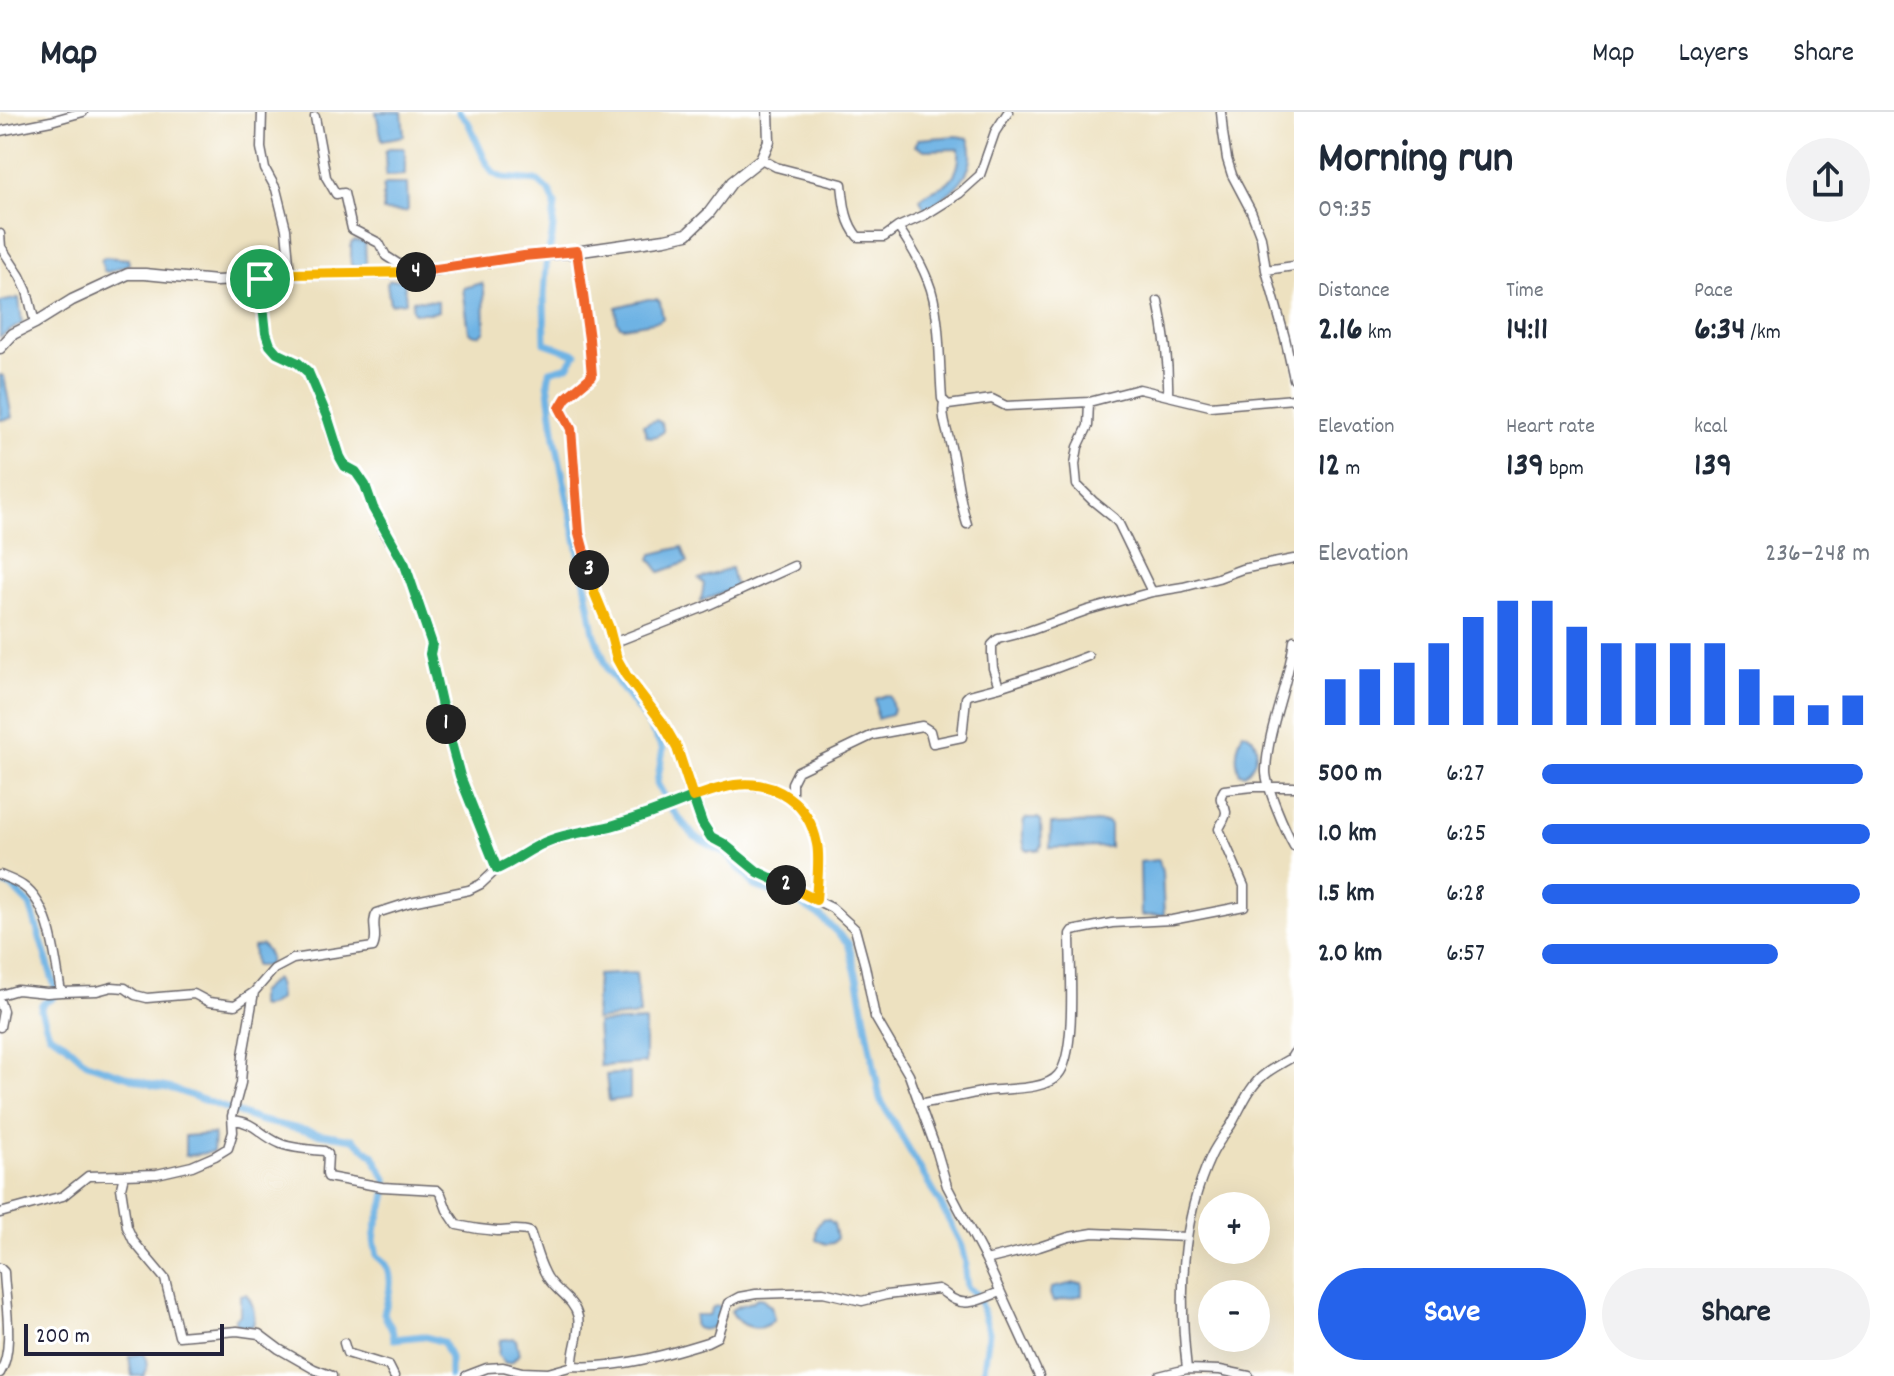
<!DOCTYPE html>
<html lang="en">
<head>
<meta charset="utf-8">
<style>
  body { margin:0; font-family:Dekko,sans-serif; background:#f2f2f3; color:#1f2937; height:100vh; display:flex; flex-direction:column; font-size:30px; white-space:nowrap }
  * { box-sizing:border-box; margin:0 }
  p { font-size:26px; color:#747a83 }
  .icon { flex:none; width:44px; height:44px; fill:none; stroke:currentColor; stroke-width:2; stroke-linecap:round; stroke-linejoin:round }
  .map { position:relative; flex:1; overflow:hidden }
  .drawer { display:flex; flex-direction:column; background:#fff; width:600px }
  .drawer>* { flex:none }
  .controls { position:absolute; left:1198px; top:1080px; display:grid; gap:16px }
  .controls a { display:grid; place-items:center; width:72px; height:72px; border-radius:50%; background:#fff; box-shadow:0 8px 32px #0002; font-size:40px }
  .scale { position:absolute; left:24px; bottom:20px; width:200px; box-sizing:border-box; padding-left:8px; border:4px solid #22223b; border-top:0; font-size:22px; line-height:28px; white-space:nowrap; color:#22223b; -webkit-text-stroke:6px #fff; paint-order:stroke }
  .pin { position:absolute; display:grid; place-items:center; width:68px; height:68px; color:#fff; margin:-34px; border:4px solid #fff; border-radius:50%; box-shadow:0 2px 8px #0007 }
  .km { position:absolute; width:40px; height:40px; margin:-20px; border-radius:50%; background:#222; color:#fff; font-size:22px; line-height:40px; text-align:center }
  .round { display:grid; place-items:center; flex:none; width:84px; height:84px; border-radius:42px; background:#f2f2f3 }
  .headline { display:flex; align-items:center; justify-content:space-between; height:136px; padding:0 24px }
  h1 { font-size:44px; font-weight:800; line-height:60px }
  .figures { display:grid; grid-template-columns:repeat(3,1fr); gap:12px; height:136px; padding:8px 24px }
  .figures div { display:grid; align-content:center }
  .figures b { font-size:34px; font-weight:800 }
  .figures small { font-size:22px; font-weight:400 }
  .figures p { font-size:22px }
  .chart { height:224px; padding:16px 24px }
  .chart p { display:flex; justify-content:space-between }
  .chart svg { width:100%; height:144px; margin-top:8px; stroke:#2563eb; stroke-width:6 }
  .cta { display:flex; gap:16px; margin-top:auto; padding:16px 24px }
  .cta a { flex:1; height:92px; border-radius:48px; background:#2563eb; color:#fff; font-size:32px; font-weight:800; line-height:92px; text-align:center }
  .cta a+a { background:#f2f2f3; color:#1f2937 }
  ul { padding:0 24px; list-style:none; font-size:26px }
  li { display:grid; grid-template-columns:128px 96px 1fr; align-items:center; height:60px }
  li i { height:20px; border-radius:10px; background:#2563eb }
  header { display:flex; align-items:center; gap:48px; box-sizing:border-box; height:112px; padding:0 40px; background:#fff; border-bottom:2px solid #e0e1e3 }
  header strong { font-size:38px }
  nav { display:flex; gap:44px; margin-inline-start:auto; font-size:28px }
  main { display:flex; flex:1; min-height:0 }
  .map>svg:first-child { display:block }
</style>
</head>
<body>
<header>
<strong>Map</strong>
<nav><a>Map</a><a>Layers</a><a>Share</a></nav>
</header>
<main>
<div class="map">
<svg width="1294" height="1264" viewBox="0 0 1294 1264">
  <rect width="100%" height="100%" fill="#fff"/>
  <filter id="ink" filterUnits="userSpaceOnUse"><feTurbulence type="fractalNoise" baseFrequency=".0125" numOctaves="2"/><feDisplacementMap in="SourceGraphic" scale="16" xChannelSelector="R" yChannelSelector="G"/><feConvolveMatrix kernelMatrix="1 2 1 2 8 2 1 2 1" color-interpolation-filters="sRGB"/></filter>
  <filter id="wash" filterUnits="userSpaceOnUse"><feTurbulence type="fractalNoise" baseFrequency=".006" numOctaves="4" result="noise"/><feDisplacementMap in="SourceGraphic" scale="32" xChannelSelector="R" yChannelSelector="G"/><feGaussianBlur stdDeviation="1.8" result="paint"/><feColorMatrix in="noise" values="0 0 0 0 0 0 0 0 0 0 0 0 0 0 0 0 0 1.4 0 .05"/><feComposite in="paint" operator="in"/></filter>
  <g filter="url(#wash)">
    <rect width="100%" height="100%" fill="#ede1c0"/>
    <!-- water -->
    <path fill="#6eb3e4" stroke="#486a90" stroke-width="2" d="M376 0H402L404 24 382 28Z
      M956 24 968 26C982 60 950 82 925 98L920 87C927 79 935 78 944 73 956 65 960 51 959 37L925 38 915 34 918 27Z
      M389 36H403L405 37V63L386 64 385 40Z
      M386 72H407L408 98 405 100 383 99V74Z
      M354 129 365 130 366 151 364 154H351V131Z
      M104 145 128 147 129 152 108 160 104 159 101 149Z
      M390 168H404L406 190 390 192 387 171Z
      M482 171 484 177 485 218C481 225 475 224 469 220L463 176Z
      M19 186 22 211 0 225V190Z
      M648 187H657L660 190 663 206 659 209 623 215 620 214 617 209 616 195Z
      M413 188 438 189V199L432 201H414L412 197Z
      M0 263 4 264 12 306 0 308Z
      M656 308 660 310 663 315V320C658 324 653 326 647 324L643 313Z
      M682 435 688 450 660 460 650 447 652 442Z
      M731 456 736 476 701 489 704 472 699 467Z
      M886 583 890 585 893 597 891 603 877 607 875 587Z
      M1243 620C1263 627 1258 651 1245 662L1240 661C1234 648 1237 633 1243 620Z
      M1027 706H1038L1041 709 1042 733 1039 738H1026C1022 729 1022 719 1024 708Z
      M1107 710 1110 713V735L1050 736 1051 712Z
      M1157 748H1159L1162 760 1164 803 1141 804 1140 750Z
      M262 833C268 840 272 845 268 854H255L253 835Z
      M636 861 640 903 595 908 597 863Z
      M275 867 278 875 279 887C273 891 266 897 259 894V881Z
      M645 909V951L600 954 597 911Z
      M630 961V986L609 989 606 963Z
      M214 1022 213 1040 185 1044V1024Z
      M822 1107 829 1108 834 1112 837 1126 833 1131 826 1132 816 1128V1116Z
      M1074 1171H1082V1183L1053 1190 1050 1182 1051 1176Z
      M246 1182C253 1190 256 1203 253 1214 246 1216 240 1216 235 1210V1206L240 1203V1183Z
      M757 1186 764 1187 766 1191 771 1194 774 1207C761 1222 740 1216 731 1199 738 1191 750 1194 757 1186Z
      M718 1194 722 1195 717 1212C710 1217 701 1220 694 1214L695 1203H709L713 1195Z
      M514 1226 516 1228 519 1242 512 1250 505 1251 498 1243 500 1228Z
      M144 1241C147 1248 148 1257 144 1264H132L129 1244Z"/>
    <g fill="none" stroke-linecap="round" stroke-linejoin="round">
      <!-- canal -->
      <path stroke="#6eb3e4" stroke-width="7" d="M459 0 468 10 485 48 493 61 503 66 538 69 550 80 555 92 552 125 546 154 544 184 545 231 576 242 568 254 550 259 548 270 555 326 585 470 594 521 608 558 644 606 663 637 657 671 672 698 694 724 726 742 755 774 796 789 821 805 848 831 858 869 880 987 940 1091 962 1134 966 1151 965 1159 967 1175 978 1184 989 1220 983 1264
        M0 769 13 776 30 793 55 875
        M53 886 42 892 41 898 49 922 65 931 87 951 152 973 173 977 258 1008 321 1022 353 1027 373 1043 386 1067 387 1075 384 1092 376 1114 374 1128 377 1144C397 1157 390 1181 384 1201 387 1211 393 1214 394 1227L423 1224 443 1230 450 1246V1264"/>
    </g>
  </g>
  <g filter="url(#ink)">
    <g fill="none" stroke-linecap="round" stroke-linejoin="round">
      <!-- minor casing -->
      <g stroke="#69656a" stroke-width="11">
        <path id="minor" d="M262 0 261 36 265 57 276 77 286 117 290 162
          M1221 0 1223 21 1227 47 1232 63 1251 99 1261 125 1266 158 1285 226 1294 267
          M315 5 326 65 336 82 344 81 352 117 379 131 386 144 411 160
          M0 19 51 9 83 0
          M761 47 776 55 842 72C844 91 845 110 858 125H884L898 115C909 131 921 151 928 169 941 200 939 253 942 287L948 293 992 287 1006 294 1089 290 1139 277 1210 294 1294 287
          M898 115 925 103 960 81 980 63 995 20 1008 0
          M0 122 1 135 20 164 27 179 35 211
          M577 139 589 227 592 264 566 286 560 296 571 317 579 421 595 482 609 516 617 547 626 563 662 610 677 636 702 711 711 725 724 732 758 760 832 796 855 817 865 854 875 905 909 963 937 1040 947 1074 986 1148 1039 1264
          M1266 158 1294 154
          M260 167 266 221 270 233 277 241 298 251 308 260 328 307 340 345 345 354 356 360 365 373 373 396 384 419 405 453 432 532 430 542 455 650 497 757
          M1158 189C1165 221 1169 251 1168 284
          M944 290C941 305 948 321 951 335 957 361 959 387 967 412
          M1089 290 1088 314 1078 335 1075 352 1077 373 1093 389 1114 406 1119 412 1152 480
          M1294 528C1289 572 1268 614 1266 658 1265 673 1286 720 1294 734
          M613 531 702 496 794 454
          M999 575 1051 558 1088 544
          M792 686V671L798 659 873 623 922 614 930 619 933 631 962 625 966 586 969 583 999 575 993 556 992 542V533L998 527 1029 519 1088 498 1152 480 1183 475 1218 466 1242 457 1294 447
          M0 763C7 766 16 769 23 774 52 794 55 848 61 880L97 879 112 875 125 876 135 883 147 886 194 882 209 890 235 893 254 880
          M0 883 17 878 47 881 61 880
          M0 890 3 899 0 915
          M919 992C942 988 964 983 987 979 1006 976 1045 979 1058 963 1077 943 1070 852 1070 822L1072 819 1112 811 1172 808 1244 794V774L1219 717C1221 712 1226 706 1226 700 1225 689 1216 691 1224 678L1253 675H1294
          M233 1008C255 1010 260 1023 279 1031 291 1037 310 1037 324 1039L328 1042 327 1061 328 1065 382 1075 437 1078 441 1082 447 1098 457 1113C470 1116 483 1118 497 1119 508 1119 519 1116 530 1120 535 1133 538 1148 545 1161 552 1178 574 1186 578 1205 581 1223 572 1236 573 1254L548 1261 522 1260 503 1255 487 1256 466 1264
          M124 1063 121 1076 127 1115 134 1130 165 1167 179 1224 237 1219 259 1222 279 1237 314 1257 332 1264
          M0 1101 63 1084 88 1064 157 1062 192 1054 215 1044 228 1036 233 1020 232 1004 241 971 243 943 254 880 274 857 293 847 373 835C379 824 370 811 377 801L411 790 469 778 481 772 497 757 509 752 533 735 550 728 567 722 608 715 721 676C768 667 806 681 817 731 820 746 817 773 816 788
          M986 1148 1039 1135 1069 1125 1093 1121 1187 1125
          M0 1156 4 1160C5 1188 15 1237 0 1261
          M344 1231 347 1241 389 1254 394 1264
          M573 1254C617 1257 665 1243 707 1230L717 1225 728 1191 739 1185 756 1182 823 1180 862 1189 886 1183 938 1177C945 1180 948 1185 955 1188 969 1195 986 1185 1000 1180
          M1187 1257 1220 1258 1249 1264
          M1159 1264 1187 1257C1179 1186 1180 1110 1211 1044 1216 1033 1224 1023 1231 1013 1241 996 1249 974 1265 962 1273 956 1282 951 1291 946L1294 941"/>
      </g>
      <!-- tertiary casing -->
      <g stroke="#69656a" stroke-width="13">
        <path id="tertiary" d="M0 236 13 222 35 211 72 188 128 162H145L216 169 260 167 290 162 411 161 524 144 568 141 665 127 687 122 709 101 732 70 761 47 769 29 768 0"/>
      </g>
      <!-- minor -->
      <use href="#minor" stroke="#fff" stroke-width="8"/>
      <!-- tertiary -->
      <use href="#tertiary" stroke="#fff" stroke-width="10"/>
    </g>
  </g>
  <g fill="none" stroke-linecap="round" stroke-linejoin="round" filter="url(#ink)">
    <!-- split-1 casing -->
    <g stroke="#fff" stroke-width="16">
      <path id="split-1" d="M260 167 266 221 270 233 277 241 298 251 308 260 328 307 340 345 345 354 356 360 365 373 373 396 405 453 432 532 430 542 446 612"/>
    </g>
    <!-- split-2 casing -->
    <g stroke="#fff" stroke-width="16">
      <path id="split-2" d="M446 612 460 664 497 757C516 749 531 735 551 728 570 721 591 719 611 714 639 706 666 696 693 685L702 711 711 725 724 732 758 760 786 773"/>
    </g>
    <!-- split-3 casing -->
    <g stroke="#fff" stroke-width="16">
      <path id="split-3" d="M589 458 595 482 609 516 617 547 626 563 662 610 677 636 693 685C707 681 721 675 735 673 776 668 809 691 817 732 820 746 817 773 816 788L786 773"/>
    </g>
    <!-- split-4 casing -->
    <g stroke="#fff" stroke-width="16">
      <path id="split-4" d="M416 160 524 144 577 139 589 227 592 264 566 286 560 296 571 317 579 421 589 458"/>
    </g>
    <!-- split-5 casing -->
    <g stroke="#fff" stroke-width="16">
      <path id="split-5" d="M260 167 290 162 416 160"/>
    </g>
    <!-- split-1 -->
    <use href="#split-1" stroke="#22a559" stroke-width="10"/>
    <!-- split-2 -->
    <use href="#split-2" stroke="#22a559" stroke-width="10"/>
    <!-- split-3 -->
    <use href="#split-3" stroke="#f5b400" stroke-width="10"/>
    <!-- split-4 -->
    <use href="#split-4" stroke="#f0652b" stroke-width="10"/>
    <!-- split-5 -->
    <use href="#split-5" stroke="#f5b400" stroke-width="10"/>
  </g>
</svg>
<div class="controls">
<a>+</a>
<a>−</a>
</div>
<div class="scale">200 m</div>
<div class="pin" style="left:260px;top:167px;background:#1e9e55"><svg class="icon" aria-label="arrive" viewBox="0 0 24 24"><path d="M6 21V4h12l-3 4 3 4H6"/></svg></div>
<b class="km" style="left:446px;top:612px">1</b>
<b class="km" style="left:786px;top:773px">2</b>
<b class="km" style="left:589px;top:458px">3</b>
<b class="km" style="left:416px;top:160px">4</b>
</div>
<section class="drawer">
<div class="headline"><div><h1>Morning run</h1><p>09:35</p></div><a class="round"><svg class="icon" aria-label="share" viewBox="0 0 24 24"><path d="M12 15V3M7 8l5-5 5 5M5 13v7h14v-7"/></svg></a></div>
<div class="figures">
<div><p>Distance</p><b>2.16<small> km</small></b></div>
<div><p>Time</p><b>14:11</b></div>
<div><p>Pace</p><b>6:34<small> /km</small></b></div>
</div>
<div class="figures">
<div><p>Elevation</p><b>12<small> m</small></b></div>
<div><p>Heart rate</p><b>139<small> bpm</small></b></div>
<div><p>kcal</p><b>139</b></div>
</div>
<div class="chart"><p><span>Elevation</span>236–248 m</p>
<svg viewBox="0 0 160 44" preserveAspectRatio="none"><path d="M5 44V30M15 44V27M25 44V25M35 44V19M45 44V11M55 44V6M65 44V6M75 44V14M85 44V19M95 44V19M105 44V19M115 44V19M125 44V27M135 44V35M145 44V38M155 44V35"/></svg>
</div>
<ul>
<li><b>500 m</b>6:27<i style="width:98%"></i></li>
<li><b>1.0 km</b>6:25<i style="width:100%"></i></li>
<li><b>1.5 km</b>6:28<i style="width:97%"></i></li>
<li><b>2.0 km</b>6:57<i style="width:72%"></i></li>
</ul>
<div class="cta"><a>Save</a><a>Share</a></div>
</section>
</main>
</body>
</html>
